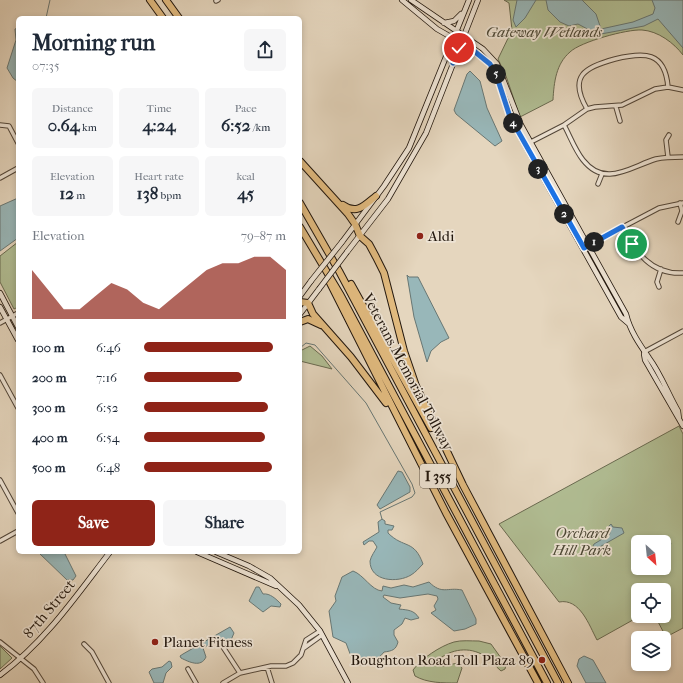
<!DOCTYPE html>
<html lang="en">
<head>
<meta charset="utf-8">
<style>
  body { margin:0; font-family:"IM FELL French Canon",serif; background:#f6f6f7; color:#1f2937; height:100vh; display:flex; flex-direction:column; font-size:15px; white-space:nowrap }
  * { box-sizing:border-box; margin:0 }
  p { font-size:13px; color:#747a83 }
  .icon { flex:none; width:22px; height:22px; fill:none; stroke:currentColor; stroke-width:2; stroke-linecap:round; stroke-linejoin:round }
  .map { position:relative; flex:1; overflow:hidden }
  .drawer { position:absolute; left:16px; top:16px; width:286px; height:538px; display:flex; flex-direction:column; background:#fff; border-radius:6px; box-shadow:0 2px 6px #0003 }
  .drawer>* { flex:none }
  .needle { width:26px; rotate:153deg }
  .buttons { position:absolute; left:631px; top:535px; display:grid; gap:8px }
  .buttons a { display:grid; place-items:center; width:40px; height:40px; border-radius:6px; background:#fff; box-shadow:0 2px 6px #0003; font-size:20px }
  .pin { position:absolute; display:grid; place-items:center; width:34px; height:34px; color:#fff; margin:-17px; border:2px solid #fff; border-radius:50%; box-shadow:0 1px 4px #0007 }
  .km { position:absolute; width:20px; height:20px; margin:-10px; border-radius:50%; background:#222; color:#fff; font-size:11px; line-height:20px; text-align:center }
  .round { display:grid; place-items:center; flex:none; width:42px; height:42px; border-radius:6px; background:#f6f6f7 }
  .summary { display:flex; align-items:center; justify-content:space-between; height:68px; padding:0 16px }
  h1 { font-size:22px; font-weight:800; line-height:30px }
  .metrics { display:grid; grid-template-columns:repeat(3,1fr); gap:6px; height:68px; padding:4px 16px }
  .metrics div { display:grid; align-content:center; border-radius:6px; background:#f6f6f7; text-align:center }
  .metrics b { font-size:17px; font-weight:800 }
  .metrics small { font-size:11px; font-weight:400 }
  .metrics p { font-size:11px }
  .chart { height:112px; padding:8px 16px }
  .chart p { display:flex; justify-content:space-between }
  .chart svg { width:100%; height:72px; margin-top:4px; fill:#8f2418; opacity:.7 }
  .primary-button { display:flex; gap:8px; margin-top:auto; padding:8px 16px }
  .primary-button a { flex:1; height:46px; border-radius:6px; background:#8f2418; color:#fff; font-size:16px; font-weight:800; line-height:46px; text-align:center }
  .primary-button a+a { background:#f6f6f7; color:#1f2937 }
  ul { padding:0 16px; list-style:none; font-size:13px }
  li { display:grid; grid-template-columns:64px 48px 1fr; align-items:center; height:30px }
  li i { height:10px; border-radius:5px; background:#8f2418 }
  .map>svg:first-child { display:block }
</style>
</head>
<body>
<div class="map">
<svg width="683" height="683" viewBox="0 0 683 683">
  <rect width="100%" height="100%" fill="#e5d6be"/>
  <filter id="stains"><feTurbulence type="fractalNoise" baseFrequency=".005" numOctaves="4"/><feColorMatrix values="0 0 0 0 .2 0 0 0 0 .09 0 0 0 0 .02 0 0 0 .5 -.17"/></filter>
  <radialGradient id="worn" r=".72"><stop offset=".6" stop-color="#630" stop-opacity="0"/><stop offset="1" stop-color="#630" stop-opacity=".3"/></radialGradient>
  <!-- green -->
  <path fill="#b1be94" stroke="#696a50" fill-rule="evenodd" d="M504 0H683V55C674 43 658 31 642 30 627 29 580 42 570 52 556 64 554 82 553 100L520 117 506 76 498 59 512 30 509 3Z
    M18 242V307L14 309 0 282V256Z
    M310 346 322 356 332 369 300 361V351Z
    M679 426 683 434V628L666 637 655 616H664V590H638V616H640L597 640C589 625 580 598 559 602L499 524ZM638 542H664V568H638Z
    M479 641 491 644 506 665 505 669 501 671C495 666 491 660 485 656 469 646 451 649 438 660V664L443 666 458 663 462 668 457 683C443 683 427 683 415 676L413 670C421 659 440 646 454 642 461 640 471 641 479 641Z
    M0 646 12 658 0 669Z"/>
  <!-- water -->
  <path fill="#98b7b9" stroke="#687774" d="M517 0H536L525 18 516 27 513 20Z
    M546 0H582L596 14 601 29 633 22 653 14 655 8 652 0H683V48L658 19 644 26 601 34 593 32 578 24 569 26 560 22 548 10Z
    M18 28V82L13 78 7 68 16 40 15 29Z
    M470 71 480 81 487 108 502 141 495 146 456 114 454 110 467 74Z
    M18 198V238L0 251V206Z
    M407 275 409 277H418L449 338 441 342 431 351 427 362 414 317Z
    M398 471 402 472 410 487V492L380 509 377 505Z
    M382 519 385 521V524L394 526 392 530H388V533C404 549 414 539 423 564 419 568 416 572 411 575 398 583 370 582 370 561 371 556 375 551 377 547L373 541H369L364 545 363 542 379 532 378 522Z
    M611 524 613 527 622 528 624 533 596 549 593 546 594 544 609 535 610 533 608 527Z
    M38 552H64L76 576 73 580H67Z
    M353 571C364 575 371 590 382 591L383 586 391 588 404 585 413 587 429 582C442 595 447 587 462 590L476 619V624L465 629 454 631 431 613 436 610 434 606 438 599 437 596 428 594 400 598 384 595 383 597 391 603 401 605 399 609C408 610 414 610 419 618L411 620 405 618 402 624 394 630V635L398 642C396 650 392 651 384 652 378 660 367 665 357 665L352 659 346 643 333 637 329 611 336 601 335 596 342 577Z
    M256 587H259L263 594C270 593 276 599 281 604L280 607 271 606 263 612 249 601Z
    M230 627 234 633 231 640 227 641 220 639 203 648 206 657C201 668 189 662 181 658L180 656 183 654Z
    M584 656 593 660 606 683H586L577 666 579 659Z
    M169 661 171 662 172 667 166 673 163 683H154L149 672 152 669 162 667Z"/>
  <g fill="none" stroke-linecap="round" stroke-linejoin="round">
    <!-- stream -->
    <path stroke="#687774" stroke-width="1" d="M46 18 50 0
      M300 348 306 343 315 345 366 403 412 484 415 493 412 497 380 512 382 519
      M664 548 671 544"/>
    <!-- street casing -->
    <g stroke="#524639" stroke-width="5.5">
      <path id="street" d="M216 1 218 0
        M616 107 620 121
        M587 109C568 76 585 67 615 59 644 52 665 51 668 87
        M0 125 9 126 18 143
        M564 125C570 136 575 150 583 160 605 188 630 167 656 159 665 157 673 157 683 157
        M525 145 564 125 587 109 595 107 622 105 655 89 668 87 683 90
        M668 157 666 140 669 135
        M0 178 18 168
        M598 184 602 174
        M678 222 682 211 680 203
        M622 227C636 252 651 275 683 273
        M583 248 659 208 683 203
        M659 287 657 282 661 269
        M0 323 18 313
        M644 352 683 331
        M0 375 18 408
        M0 480 18 513
        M0 541 18 531
        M0 642 34 669 43 683
        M84 644 92 652 109 683
        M223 647 240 673
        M304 648 322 635
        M267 667 272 683
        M188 669 196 683
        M223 683 240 673 271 666H286L293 663 301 655 306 640 320 631"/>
    </g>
    <!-- secondary casing -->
    <g stroke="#21160d" stroke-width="6">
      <path id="secondary" d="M402 0 437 29 465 45 490 64 496 74 510 117 519 134 621 317 628 323
        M411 0 483 49 497 64 521 125 626 314C630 331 640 345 649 358 661 374 668 394 678 411L679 419
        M444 23 454 21 461 14
        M454 62 466 53 474 51
        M342 242 384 186 409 148 469 0
        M347 252 388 199 426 133 478 0
        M0 293 18 327
        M300 296 311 281
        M0 307 18 340
        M300 314 319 289
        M644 354 645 360 683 426
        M197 552 276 586
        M216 552 249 566 270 578 299 605 320 631 348 683
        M0 675C45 642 76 596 110 552"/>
    </g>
    <!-- highway casing -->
    <g stroke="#21160d" stroke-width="8">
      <path id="highway" d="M150 0 163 18
        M166 0 179 18
        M300 161 348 214 355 224 360 236 369 244 376 257 384 273 404 351 416 386 463 485 568 683
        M300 203 339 271 558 683
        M343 205C357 215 365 205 376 196
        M300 227 340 294 547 683
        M330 283 446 513 538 683
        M351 284 431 428
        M300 302 308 303 313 314 351 357 386 403
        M300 322 308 319 321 325"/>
    </g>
    <!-- street -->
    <use href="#street" stroke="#eee4d5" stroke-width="3.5"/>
    <!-- secondary -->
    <use href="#secondary" stroke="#eee4d5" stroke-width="4.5"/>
    <!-- highway -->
    <use href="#highway" stroke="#e2bb7f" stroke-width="6"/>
    <!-- secondary-bridge casing -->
    <g stroke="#21160d" stroke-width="6" stroke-linecap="butt">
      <path id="secondary-bridge" d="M311 281 342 242
        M319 289 347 252"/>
    </g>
    <!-- secondary-bridge -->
    <use href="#secondary-bridge" stroke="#eee4d5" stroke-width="4.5"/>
  </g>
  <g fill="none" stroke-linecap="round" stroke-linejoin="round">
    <!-- route casing -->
    <g stroke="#fff" stroke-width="8">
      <path id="route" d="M459 48 453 63 464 54 474 51 490 64 496 74 510 117 584 248 622 227 632 244"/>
    </g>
    <!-- route -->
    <use href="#route" stroke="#1a73e8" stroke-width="5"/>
  </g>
  <!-- markers -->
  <g fill="#8f2418" stroke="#eee4d5" stroke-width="1.5">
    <circle cx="420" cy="236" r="4"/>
    <circle cx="155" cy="642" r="4"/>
    <circle cx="542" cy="660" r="4"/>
  </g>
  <g text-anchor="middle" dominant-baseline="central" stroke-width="3.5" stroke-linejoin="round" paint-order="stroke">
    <!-- shield labels -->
    <rect fill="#eee4d5" stroke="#5e5449" stroke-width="1" x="420" y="464" width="36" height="24" rx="3"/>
    <g font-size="14" font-weight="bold" fill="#21160d">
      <text x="438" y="476">I 355</text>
    </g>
    <!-- park labels -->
    <g font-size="15" font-style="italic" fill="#4c4836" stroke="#eee4d5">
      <text x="544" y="32">Gateway Wetlands</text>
      <text x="582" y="533">Orchard<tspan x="582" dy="17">Hill Park</tspan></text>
    </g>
    <!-- poi labels -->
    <g font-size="15" fill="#21160d" stroke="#eee4d5" text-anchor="start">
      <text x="428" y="236">Aldi</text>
      <text x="163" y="642">Planet Fitness</text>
      <text x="534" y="660" text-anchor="end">Boughton Road Toll Plaza 89</text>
    </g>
    <!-- street labels -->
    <g font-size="15" fill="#21160d" stroke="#eee4d5">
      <text transform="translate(408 372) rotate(62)">Veterans Memorial Tollway</text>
      <text transform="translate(49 609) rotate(-50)">87th Street</text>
    </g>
  </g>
  <rect width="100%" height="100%" filter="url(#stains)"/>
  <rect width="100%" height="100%" fill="url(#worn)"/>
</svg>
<div class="buttons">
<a><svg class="needle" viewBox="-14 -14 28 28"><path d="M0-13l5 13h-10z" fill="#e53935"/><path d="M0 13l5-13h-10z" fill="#747a83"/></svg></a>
<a><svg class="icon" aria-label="locate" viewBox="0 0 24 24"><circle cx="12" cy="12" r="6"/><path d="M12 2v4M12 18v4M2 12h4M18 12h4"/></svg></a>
<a><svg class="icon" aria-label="layers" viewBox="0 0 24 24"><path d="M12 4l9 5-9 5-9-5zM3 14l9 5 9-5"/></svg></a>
</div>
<div class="pin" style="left:632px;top:244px;background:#1e9e55"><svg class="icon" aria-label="arrive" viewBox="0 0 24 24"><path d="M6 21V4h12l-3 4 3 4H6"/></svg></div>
<div class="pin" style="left:459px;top:48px;background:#d93025"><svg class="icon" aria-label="check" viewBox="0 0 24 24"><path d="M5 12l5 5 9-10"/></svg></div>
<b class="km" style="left:594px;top:242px">1</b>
<b class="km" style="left:564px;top:214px">2</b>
<b class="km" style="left:538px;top:169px">3</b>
<b class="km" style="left:513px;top:123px">4</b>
<b class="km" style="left:496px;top:74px">5</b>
<section class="drawer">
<div class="summary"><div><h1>Morning run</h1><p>07:35</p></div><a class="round"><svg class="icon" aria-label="share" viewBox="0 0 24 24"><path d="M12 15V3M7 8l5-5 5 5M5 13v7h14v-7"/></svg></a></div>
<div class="metrics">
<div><p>Distance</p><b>0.64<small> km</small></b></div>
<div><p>Time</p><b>4:24</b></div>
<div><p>Pace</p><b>6:52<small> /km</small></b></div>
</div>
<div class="metrics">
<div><p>Elevation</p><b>12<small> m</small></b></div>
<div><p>Heart rate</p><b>138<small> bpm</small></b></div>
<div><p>kcal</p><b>45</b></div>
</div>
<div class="chart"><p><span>Elevation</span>79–87 m</p>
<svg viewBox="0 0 160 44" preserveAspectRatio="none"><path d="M0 44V14L10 26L20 38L30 38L40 30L50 22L60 26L70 34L80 38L90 30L100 22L110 14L120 10L130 10L140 6L150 6L160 14V44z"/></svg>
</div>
<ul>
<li><b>100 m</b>6:46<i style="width:91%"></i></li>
<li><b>200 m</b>7:16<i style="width:69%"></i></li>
<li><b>300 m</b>6:52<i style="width:87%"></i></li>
<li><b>400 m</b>6:54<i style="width:85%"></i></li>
<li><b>500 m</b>6:48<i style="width:90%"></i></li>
</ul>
<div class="primary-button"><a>Save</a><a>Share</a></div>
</section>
</div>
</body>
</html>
